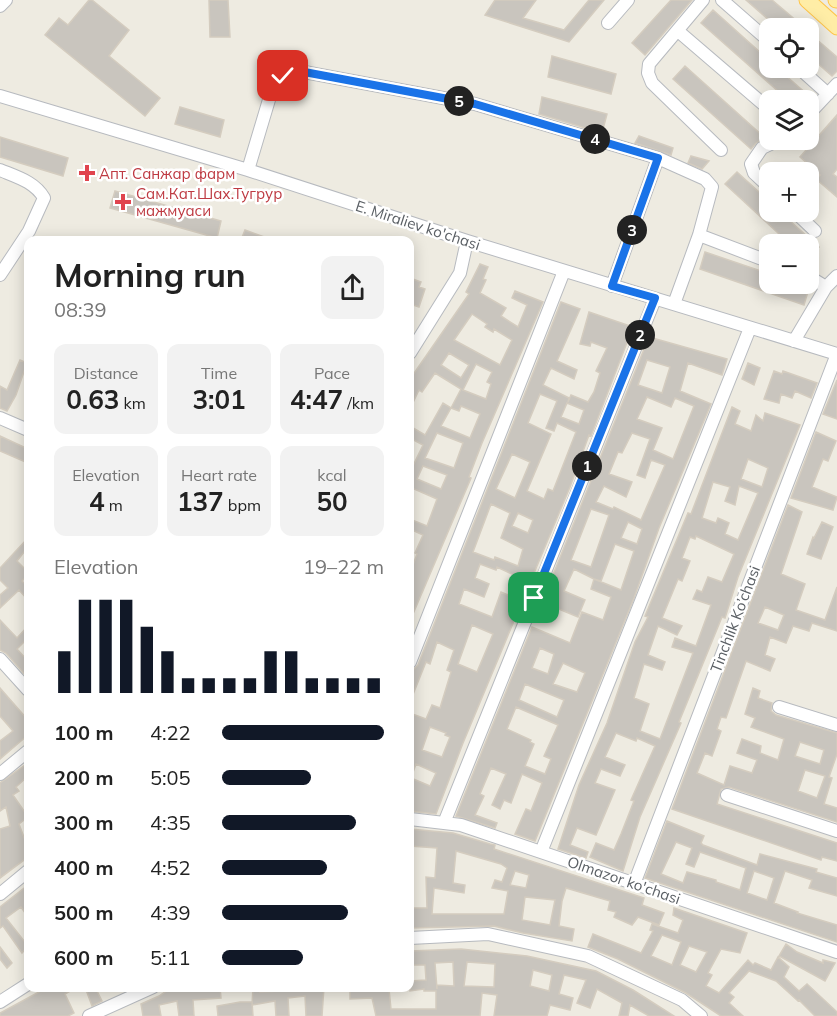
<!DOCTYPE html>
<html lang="en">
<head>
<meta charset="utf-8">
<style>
  body { margin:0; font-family:Mulish,sans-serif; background:#f2f2f2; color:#222; height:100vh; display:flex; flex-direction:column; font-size:22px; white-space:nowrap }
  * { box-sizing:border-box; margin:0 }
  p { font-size:20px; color:#767676 }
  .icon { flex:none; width:33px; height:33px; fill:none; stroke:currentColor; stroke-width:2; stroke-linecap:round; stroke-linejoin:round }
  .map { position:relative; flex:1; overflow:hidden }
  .panel { position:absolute; left:24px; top:236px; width:390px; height:756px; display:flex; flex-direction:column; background:#fff; border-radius:12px; box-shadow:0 3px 15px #0003 }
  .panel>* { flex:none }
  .buttons { position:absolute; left:759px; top:18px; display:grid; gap:12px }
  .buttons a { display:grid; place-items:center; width:60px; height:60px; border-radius:12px; background:#fff; box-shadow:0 3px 15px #0003; font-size:30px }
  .pin { position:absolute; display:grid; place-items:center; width:51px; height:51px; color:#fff; margin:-26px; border-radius:12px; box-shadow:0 3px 9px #0006 }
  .km { position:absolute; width:30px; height:30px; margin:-15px; border-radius:50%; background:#222; color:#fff; font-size:16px; line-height:30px; text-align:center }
  .round { display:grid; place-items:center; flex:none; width:63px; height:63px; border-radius:12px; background:#f2f2f2 }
  .overview { display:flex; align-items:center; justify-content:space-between; height:102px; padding:0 30px }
  h1 { font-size:33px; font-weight:700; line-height:45px }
  .stats { display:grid; grid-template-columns:repeat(3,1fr); gap:9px; height:102px; padding:6px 30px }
  .stats div { display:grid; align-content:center; border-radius:12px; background:#f2f2f2; text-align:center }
  .stats b { font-size:26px; font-weight:700 }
  .stats small { font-size:16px; font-weight:400 }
  .stats p { font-size:16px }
  .chart { height:168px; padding:12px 30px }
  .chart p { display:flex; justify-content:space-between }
  .chart svg { width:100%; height:108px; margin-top:6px; stroke:#111827; stroke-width:6 }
  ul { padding:0 30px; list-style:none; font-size:20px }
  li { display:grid; grid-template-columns:96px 72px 1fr; align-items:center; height:45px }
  li i { height:15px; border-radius:8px; background:#111827 }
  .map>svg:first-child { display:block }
</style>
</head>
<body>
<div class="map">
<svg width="837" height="1016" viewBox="0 0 837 1016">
  <rect width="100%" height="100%" fill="#eeebe1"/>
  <!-- building -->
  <path fill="#c9c5be" stroke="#d4ccbf" stroke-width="1.5" fill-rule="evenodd" d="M89 0H92L129 30 109 56 160 98 145 116 45 35 59 18 68 25Z
    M209 0H228L230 37H210Z
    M495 0H536L523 18 564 30 589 0H604L569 42 485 15Z
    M671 0H692L645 55 632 43Z
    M746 0H772L805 28H778Z
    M713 10 770 61V68H777L808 95 804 100H788L701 23Z
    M808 32 837 57V71L832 76 808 55Z
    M552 56 616 74 611 94 548 77Z
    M685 66 765 138 756 143 751 149 673 79Z
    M542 97 607 114 602 133 539 114Z
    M180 107 224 120 220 137 175 124Z
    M837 115V169L833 174 837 177V197L816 179 820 175 800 157Z
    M639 136 673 148 671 155 635 143Z
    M0 137 68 158 63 176 0 157Z
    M691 156 709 161 702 169 688 163Z
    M737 172 770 202V212H780L819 247 808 258V244H790L725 184Z
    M115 191 221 221 217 238 110 208Z
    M245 230 270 239V240H241Z
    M705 252 770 274V284H796L809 288 804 305 700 269Z
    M480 264 488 267 483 279 486 280 480 293 506 308 501 316 518 327 527 305 512 298 515 291 543 302 482 443 469 477 471 478 410 621V573L417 554 415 553 423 535 410 529V519L427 526 437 499 412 488 410 494V472L423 445 410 438V426L425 435 443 403 451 408 461 389 435 373 422 392 419 390 410 409V379L469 294 466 292ZM472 314 487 324 485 327 493 332 494 329 512 340 500 365 454 340ZM449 353 469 365 461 378 441 365ZM476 364 492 372 487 382 491 384 486 399 463 390ZM461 406 480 414 470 438 441 426 451 408 459 411ZM437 433 463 443 454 468 425 458ZM423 466 447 475 441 489 417 479Z
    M410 278 421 282 419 287 425 289 419 307 410 304Z
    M561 302 580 309 557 361 577 370 574 379 551 368 543 385 569 398 568 402 571 395 588 402 594 392 600 373 596 371 607 348 591 342 590 346 580 344 589 312 633 327 591 436 589 435 570 487 463 743 436 814 410 811V759L412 753 410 752V713L426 719 432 705 440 708 451 672 447 670 454 650 437 642 430 664 426 662 410 702V673L418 665ZM540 394 557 401 546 428 554 431 557 423 576 432 553 491 548 489 544 499 527 491 551 434 528 423ZM567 403 584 410 579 424 561 417ZM512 454 530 462 515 498 496 489ZM491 504 510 513 501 538 523 549 518 566 495 557 494 560 473 552ZM518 513 533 520 528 533 512 526ZM480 564 496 570 497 567 516 576 508 595 501 592 492 617 459 604 464 589 484 597 489 584 475 578ZM472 625 493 634 477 672 458 664ZM430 727 446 733 445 735 450 737 442 757 422 750ZM416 764 436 773 430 786 411 778Z
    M649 337 727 359 722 375 688 363 680 391 711 404 659 528 634 598 535 841 515 834 526 809 531 811 542 783 522 774 511 803 504 800 500 809 492 805 506 774 491 768 480 794 484 796 475 815 497 823 495 828 456 816 532 627 570 643 582 612 603 620 611 597 591 589 594 579 574 569 564 591 585 600 578 617 542 602ZM647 360 670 367 662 393 638 385ZM647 397 671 407 675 398 694 406 673 459 653 450 662 428 637 419ZM632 433 650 439 637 475 645 478 651 460 665 465 641 520 614 507 613 509 596 502 604 486 626 497 632 482 609 474 618 452 622 453ZM591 509 609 515 591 567 571 560ZM628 522 642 529 637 544 621 538ZM615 544 634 551 621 590 594 579 601 581ZM540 648 554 654 548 674 532 668ZM563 663 585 673 577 692 553 684ZM525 684 564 700 557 717 519 700ZM516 707 558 725 544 756 551 759 545 774 525 766 534 744 530 742 531 740 507 729Z
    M20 360 27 363 16 395 7 411 0 408V386L7 390Z
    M748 363 760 368 754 385 742 379Z
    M774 371 782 374 783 371 817 383 811 398 795 391 792 398 781 394 779 403 764 399Z
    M837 380V419L823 414Z
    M732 407 740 411 735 424 751 431 756 415 763 421 765 413 800 425 738 577 725 618 722 617 679 722 681 723 640 817 623 871 590 857 596 843 614 850 621 834 634 801 631 800 655 746 637 738 636 741 616 733 605 757 625 765 620 776 601 769 595 783 615 790 602 821 596 835 577 828 570 845 588 852 586 858 558 849 579 785 607 723 635 642 648 617 645 616 688 513 691 514ZM748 459 768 468 762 487 741 479ZM713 482 730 487 725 501 735 505 739 486 758 493 738 540 725 534 729 523 718 518 716 523 702 518ZM696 536 734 554 722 582 708 577 702 592 697 590 693 599 711 605 696 646 675 638 672 647 693 653 660 739 640 731 649 704 634 698 644 664 662 670 665 662 648 655 658 626 677 635 682 626 662 618 678 579 682 581 690 561 682 558 690 537 695 539Z
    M816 432 836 441 828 461 823 459 812 487 837 497 833 510 791 498Z
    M0 436 28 449V463L0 451Z
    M788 505 802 512 781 574 805 584 796 610 825 620 837 587V631L812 623 809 631 793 626 786 643 770 637 765 655 775 659 770 671 746 661 726 718 721 717 717 729 721 731 712 756 705 753 697 773 724 785 730 766 752 773 757 760 737 753 742 739 761 746 760 753 778 760 784 739 751 727 755 718 745 714 753 688 760 691 758 698 772 703 771 711 776 715 837 733V754L829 777 832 778 824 804 837 808V822L729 787 721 789 717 804 837 843V861L822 857 821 860 672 809ZM765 607 784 615 778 630 758 623ZM800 742 824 750 820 764 795 756ZM805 770 825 776 817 798 798 791Z
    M822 522 833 527 821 559 807 554 813 537 814 538Z
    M26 540 28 542V547L17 561 28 572V575L22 581 28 587V600L19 590 0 608V595L8 588 0 580V568Z
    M0 620 17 638 28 626V638L17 649 28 661V678L6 653 0 650Z
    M0 688 28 720V735L0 759V741L13 731 0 716Z
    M28 763V776L16 787 19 791 13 795 24 811 28 807V817L19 824 28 848V857L0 878V829L10 826 6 807 0 811V783Z
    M667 821 704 836 701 843 703 845 757 865 760 854 817 869 816 872 837 878V896L809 888 812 880 785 871 774 903 798 912 797 913 837 925V942L645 878ZM676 842 692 848 686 864 694 867 700 852 746 868 740 890 716 882V880L687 872 683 883 661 874ZM754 871 774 878 767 900 747 893Z
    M410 829 453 833 490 844 495 845 494 849 644 898 642 905 664 913 659 925 638 917 632 925 614 917 616 912 608 910 610 901 566 888 562 901 559 926 574 929 572 941 523 933 494 926 410 928V908H427L426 877 435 878 437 848 410 846ZM456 851 501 864 507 868 502 882 495 880 492 888 508 891 504 914H432L434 888 464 893 465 885 453 883ZM515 871 529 875 526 888 510 885ZM525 897 555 900 550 925 522 920Z
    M28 885V917L21 907 6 918 28 946 22 953 3 926 0 928V907Z
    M674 908 747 933 740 953 721 949 708 973 712 975 706 986 719 993 748 960 753 965 755 963 771 970 778 957 789 967 784 977 799 991 807 984 837 1012V1016H815L799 1000 798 1001 776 981 749 971 729 993 734 997 729 1003 743 1016H721L686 993 618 959 588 947 593 934 641 953 653 931 650 930 652 924 678 933 683 920 673 915ZM662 935 681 942 672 965 651 956ZM689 946 707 952 696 972 680 965Z
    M786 944 797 952 823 963V960L835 963 825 981 779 956Z
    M0 947 12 963 7 968 0 959Z
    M461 949 527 956 596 971 633 990 674 1016H649L630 1005 628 1016H619L622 1003 597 989 590 1008 577 1003 586 980 564 975 559 994 573 998 570 1010 550 1005 547 1016H494L497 995 482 993 480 1016H376L372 998 350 999V987H365V991L389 989 391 1009H436V991H424V989L410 991V981L426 980 425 965H410V951ZM453 962 454 986 437 985V989L435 963ZM467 962 495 964 494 987 464 986ZM533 970 552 975 549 991 530 986Z
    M48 987H77L65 994 74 1013 68 1016H0V1013Z
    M85 987H95L102 1001 92 1006Z
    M172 987H220L221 998 193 1000 194 1016H179L177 1001 159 1005 161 1016H143L141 1004 159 996Z
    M253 987H260V992L281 991V987H324L322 1016H306L305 996 288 998 289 1016H276L275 1001 252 1005Z
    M240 1002H252L253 1016H218L217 1006Z"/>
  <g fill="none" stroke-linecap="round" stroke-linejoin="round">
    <!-- minor casing -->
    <g stroke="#b7babf" stroke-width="14">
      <path id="minor" d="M703 0 649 64 648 73 652 83 721 150
        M722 0 770 42
        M0 6 6 0
        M608 23 628 0
        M678 31 770 110
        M799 68 828 94
        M0 96 248 170 467 241 837 354
        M808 115 837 84
        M0 170C17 177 35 182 44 198L29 231 0 275
        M248 170 274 83 283 76 299 71 475 104 658 158 705 179 712 187 699 235 674 304
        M770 188 754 173 751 164 762 148 779 140
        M795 212 815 231
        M699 235 770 262
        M808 276 826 287
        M612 286 658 158
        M794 341 826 287 837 276
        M410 353 460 273 467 241
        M0 418 28 430
        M0 659 28 690
        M410 662 564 271
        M779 707 837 725
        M0 774 28 751
        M727 795 837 831
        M410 819 461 825 837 952
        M444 823 655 299
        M541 852 750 328
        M634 884 837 354
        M0 894 28 871
        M410 938 488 934 588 956 682 1000 701 1016
        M0 1002 28 984
        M89 1016 153 987"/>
    </g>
    <!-- major casing -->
    <g stroke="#fec54a" stroke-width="17">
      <path id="major" d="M807 0 837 27
        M836 0H837"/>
    </g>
    <!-- minor -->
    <use href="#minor" stroke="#fff" stroke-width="12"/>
    <!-- major -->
    <use href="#major" stroke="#ffeda6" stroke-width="15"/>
  </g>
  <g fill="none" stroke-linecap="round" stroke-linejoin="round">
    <!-- route casing -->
    <g stroke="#fff" stroke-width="12">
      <path id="route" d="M283 76 299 71 475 104 658 158 612 286 655 298 534 598"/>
    </g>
    <!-- route -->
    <use href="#route" stroke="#1a73e8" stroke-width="8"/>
  </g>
  <!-- markers -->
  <g fill="#e0444e" stroke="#fff" stroke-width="2">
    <path d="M84 164h6v6h6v6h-6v6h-6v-6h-6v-6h6z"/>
    <path d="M120 193h6v6h6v6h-6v6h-6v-6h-6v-6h6z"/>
  </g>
  <g text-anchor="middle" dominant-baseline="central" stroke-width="5" stroke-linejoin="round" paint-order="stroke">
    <!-- health labels -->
    <g font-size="15" fill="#be3a42" stroke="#fff" text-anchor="start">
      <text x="99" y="173">Апт. Санжар фарм</text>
      <text x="136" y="193">Сам.Кат.Шах.Тугрур<tspan x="136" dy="17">мажмуаси</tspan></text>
    </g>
    <!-- street labels -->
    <g font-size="15" fill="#5a5f64" stroke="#fff">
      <text transform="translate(418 225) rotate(18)">E. Miraliev ko'chasi</text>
      <text transform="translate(735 619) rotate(-69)">Tinchlik Ko’chasi</text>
      <text transform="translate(624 880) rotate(19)">Olmazor ko'chasi</text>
    </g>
  </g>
</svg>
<div class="buttons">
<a><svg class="icon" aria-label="locate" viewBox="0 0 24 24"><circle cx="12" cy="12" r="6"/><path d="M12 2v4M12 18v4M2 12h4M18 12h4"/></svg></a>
<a><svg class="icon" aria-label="layers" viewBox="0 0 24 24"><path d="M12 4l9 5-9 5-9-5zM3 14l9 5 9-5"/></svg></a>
<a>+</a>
<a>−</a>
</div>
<div class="pin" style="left:534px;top:598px;background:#1e9e55"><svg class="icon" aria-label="arrive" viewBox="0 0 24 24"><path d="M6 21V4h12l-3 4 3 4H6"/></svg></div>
<div class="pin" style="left:283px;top:76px;background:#d93025"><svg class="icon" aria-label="check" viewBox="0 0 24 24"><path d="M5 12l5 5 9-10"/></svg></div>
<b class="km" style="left:587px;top:466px">1</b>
<b class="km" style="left:640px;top:335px">2</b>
<b class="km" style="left:632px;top:230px">3</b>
<b class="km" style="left:595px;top:139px">4</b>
<b class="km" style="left:459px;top:101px">5</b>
<section class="panel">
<div class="overview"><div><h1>Morning run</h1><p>08:39</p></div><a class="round"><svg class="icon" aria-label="share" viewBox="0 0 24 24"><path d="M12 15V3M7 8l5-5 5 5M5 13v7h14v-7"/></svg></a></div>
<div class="stats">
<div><p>Distance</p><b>0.63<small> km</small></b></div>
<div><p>Time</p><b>3:01</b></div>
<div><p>Pace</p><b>4:47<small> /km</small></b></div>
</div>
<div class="stats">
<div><p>Elevation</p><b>4<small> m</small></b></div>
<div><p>Heart rate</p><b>137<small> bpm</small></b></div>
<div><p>kcal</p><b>50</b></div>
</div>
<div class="chart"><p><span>Elevation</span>19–22 m</p>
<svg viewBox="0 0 160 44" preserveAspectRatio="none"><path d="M5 44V27M15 44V6M25 44V6M35 44V6M45 44V17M55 44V27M65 44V38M75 44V38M85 44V38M95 44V38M105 44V27M115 44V27M125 44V38M135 44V38M145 44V38M155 44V38"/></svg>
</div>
<ul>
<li><b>100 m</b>4:22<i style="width:100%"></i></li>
<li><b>200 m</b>5:05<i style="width:55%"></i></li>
<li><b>300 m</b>4:35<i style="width:83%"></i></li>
<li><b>400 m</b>4:52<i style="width:65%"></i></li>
<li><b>500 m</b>4:39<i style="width:78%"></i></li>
<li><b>600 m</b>5:11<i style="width:50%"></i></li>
</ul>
</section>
</div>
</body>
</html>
